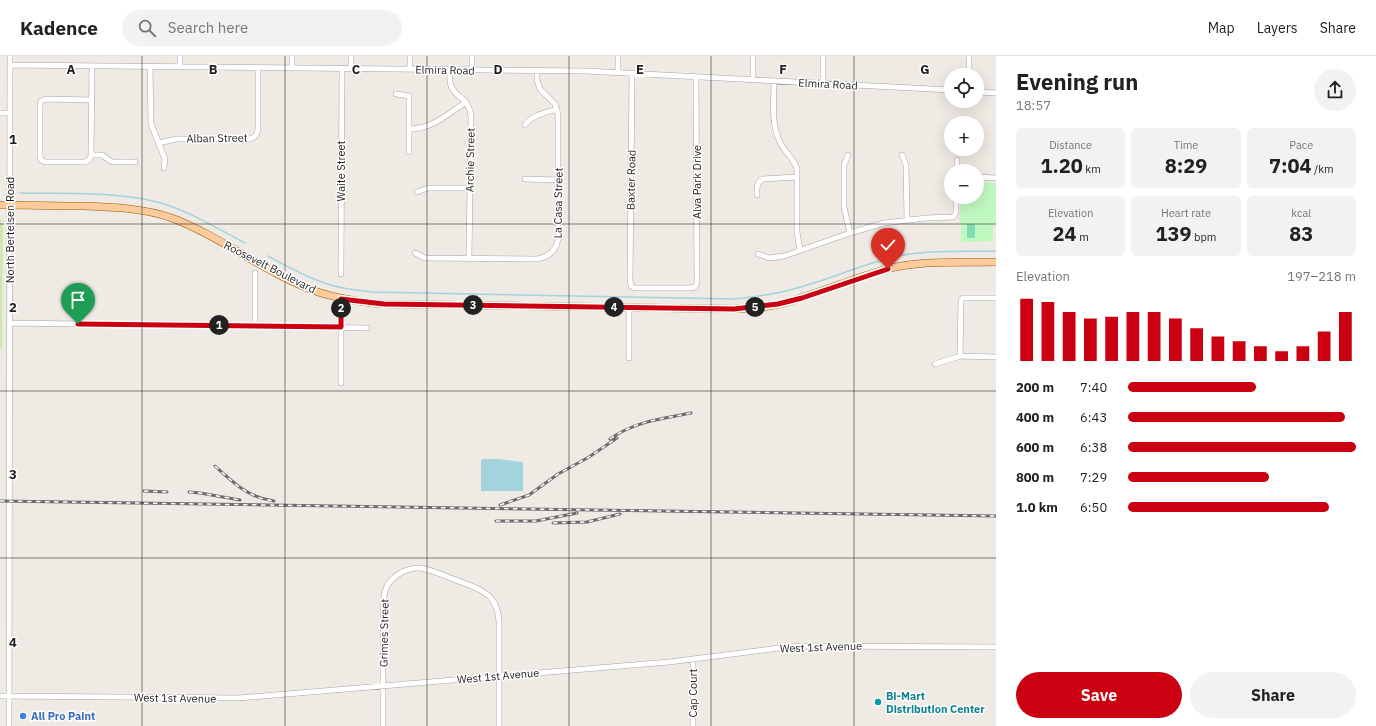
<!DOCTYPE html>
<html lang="en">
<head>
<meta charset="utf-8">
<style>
  body { margin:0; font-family:"IBM Plex Sans",sans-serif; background:#f2f2f2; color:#202124; height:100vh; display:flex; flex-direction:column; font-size:15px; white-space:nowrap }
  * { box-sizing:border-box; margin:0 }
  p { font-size:13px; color:#757577 }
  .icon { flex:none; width:22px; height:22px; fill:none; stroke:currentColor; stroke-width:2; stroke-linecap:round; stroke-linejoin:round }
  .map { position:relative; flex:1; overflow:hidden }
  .panel { display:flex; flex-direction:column; background:#fff; width:380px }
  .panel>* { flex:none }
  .fabs { position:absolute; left:944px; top:12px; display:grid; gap:8px }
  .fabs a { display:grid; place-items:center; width:40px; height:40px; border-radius:50%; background:#fff; box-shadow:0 4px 16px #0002; font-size:20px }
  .pin { position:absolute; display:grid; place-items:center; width:34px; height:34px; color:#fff; margin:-41px -17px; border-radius:50% 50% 50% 0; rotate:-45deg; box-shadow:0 0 4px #0007 }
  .pin .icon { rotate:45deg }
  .km { position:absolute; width:20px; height:20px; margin:-10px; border-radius:50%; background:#222; color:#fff; font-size:11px; line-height:20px; text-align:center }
  .round { display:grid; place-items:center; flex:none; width:42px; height:42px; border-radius:21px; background:#f2f2f2 }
  .summary { display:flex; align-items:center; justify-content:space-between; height:68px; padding:0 20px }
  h1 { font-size:22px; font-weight:700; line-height:30px }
  .stats { display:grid; grid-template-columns:repeat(3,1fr); gap:6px; height:68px; padding:4px 20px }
  .stats div { display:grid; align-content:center; border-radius:6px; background:#f2f2f2; text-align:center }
  .stats b { font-size:20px; font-weight:700 }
  .stats small { font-size:11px; font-weight:400 }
  .stats p { font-size:11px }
  .chart { height:112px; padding:8px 20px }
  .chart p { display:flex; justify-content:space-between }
  .chart svg { width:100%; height:72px; margin-top:4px; stroke:#cb0010; stroke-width:6 }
  .primary-button { display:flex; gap:8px; margin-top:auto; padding:8px 20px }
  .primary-button a { flex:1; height:46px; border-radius:24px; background:#cb0010; color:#fff; font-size:16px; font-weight:700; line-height:46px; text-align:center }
  .primary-button a+a { background:#f2f2f2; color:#202124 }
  ul { padding:0 20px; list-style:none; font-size:13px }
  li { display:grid; grid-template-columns:64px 48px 1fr; align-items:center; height:30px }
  li i { height:10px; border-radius:5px; background:#cb0010 }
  header { display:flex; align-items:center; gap:24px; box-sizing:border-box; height:56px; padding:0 20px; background:#fff; border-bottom:1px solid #e0e0e0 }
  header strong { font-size:19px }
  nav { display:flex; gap:22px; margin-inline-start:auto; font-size:14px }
  .search { width:280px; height:36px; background:#f2f2f2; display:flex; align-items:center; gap:10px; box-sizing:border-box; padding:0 14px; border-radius:22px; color:#757577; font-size:15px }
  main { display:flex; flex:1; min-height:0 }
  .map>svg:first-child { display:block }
</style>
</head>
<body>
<header>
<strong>Kadence</strong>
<div class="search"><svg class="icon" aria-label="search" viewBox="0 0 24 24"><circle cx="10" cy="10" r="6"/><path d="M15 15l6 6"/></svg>Search here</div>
<nav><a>Map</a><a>Layers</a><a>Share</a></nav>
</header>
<main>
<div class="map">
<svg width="996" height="670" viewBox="0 0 996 670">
  <rect width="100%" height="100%" fill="#efeae3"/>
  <!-- grass -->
  <path fill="#cee9a9" d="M0 162 3 170 2 293H0Z"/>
  <!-- park -->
  <path fill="#c0f9c0" d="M977 126 996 127V168H993V185L961 186V165L959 164 960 161V141H977Z"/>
  <!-- pitch -->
  <path fill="#81deb3" d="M967 168H975V182H967Z"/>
  <!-- water -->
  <path fill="#a3d4dd" d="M482 403H499L523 406V435H481V405Z"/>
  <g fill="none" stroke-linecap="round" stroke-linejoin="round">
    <!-- stream -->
    <path stroke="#a3d4dd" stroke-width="1.5" d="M20 137C64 138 114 135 157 146 188 154 216 172 245 187
      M268 200C292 213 317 227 343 232 353 234 362 235 372 236L733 243C753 241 773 239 793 233 829 224 862 208 898 200 930 194 964 196 996 195"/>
    <!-- minor casing -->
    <g stroke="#a5a5a5" stroke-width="6">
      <path id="minor" d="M618 0V17
        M823 0V28
        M969 0V19
        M10 9 586 15 951 34
        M150 10 151 68 165 103 164 112
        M180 11V0
        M292 12V0
        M351 12V0
        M410 13V0
        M450 14C450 19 449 25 451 30 457 43 468 41 471 59L469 202
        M472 14V0
        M632 18 630 224 631 230 634 232H690L695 231 697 227 696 21
        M753 24V0
        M774 25C774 44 771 66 779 84 783 95 794 102 797 113V176L800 194
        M977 36 996 37
        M396 38 409 40V96
        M92 44 46 43 41 45 40 49V100L41 104 45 106H85L90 103 91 99 92 10
        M0 57H10
        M525 69C532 59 545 57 557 53
        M409 73C432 73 448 58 466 46
        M158 87 177 83H249C255 82 257 79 258 73V12
        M91 99H102L112 106H135
        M848 99 844 109V151L850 177
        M902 99 906 109 907 163
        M957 115V104
        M977 121 996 122
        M525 123 558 124
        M417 136 428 132H470
        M757 139C757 132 756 127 763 123L797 121
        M415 197 425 202 537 203C549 201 556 195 558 183V58L555 48 540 33 537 24V15
        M758 198 769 202 784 200 850 177 884 167 926 162 953 161 956 157V141
        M255 217V270
        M341 218 342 12
        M10 267 367 272
        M960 300 961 244 963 242H996
        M629 302V251
        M935 308 960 300 996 301
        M341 327V243
        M0 640 238 642 669 606 787 591 811 590 996 591
        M9 670 10 0
        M383 670V548C384 542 384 536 387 530 393 519 408 511 421 512 432 514 443 519 453 523 466 528 481 532 491 542 497 549 498 557 499 565V670
        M693 670V603"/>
    </g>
    <!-- major casing -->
    <g stroke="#975900" stroke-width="8">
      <path id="major" d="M0 149C27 149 55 150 82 150 112 151 143 152 172 162 222 181 265 217 315 235 338 243 360 246 383 248L734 253C749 252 765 252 780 248 816 239 850 223 887 213 922 204 960 207 996 206"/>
    </g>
    <!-- minor -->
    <use href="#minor" stroke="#fff" stroke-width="5"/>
    <!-- major -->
    <use href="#major" stroke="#fccb9b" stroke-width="7"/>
    <!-- rail casing -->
    <g stroke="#6c6c6c" stroke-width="3">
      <path id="rail" d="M610 383C635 365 662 363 691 357
        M215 410C233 426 248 442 274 445
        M144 435 167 436
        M189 436 200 437 240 444
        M0 445 996 460
        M500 449 529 439 558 418 589 401 617 382
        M496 465H536L577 457
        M553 467 587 466 620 458"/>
    </g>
    <!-- rail -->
    <use href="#rail" stroke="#fff" stroke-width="1.5" stroke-dasharray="4.5" stroke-linecap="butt"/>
  </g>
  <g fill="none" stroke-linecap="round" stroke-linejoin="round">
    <!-- route casing -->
    <g stroke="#fff" stroke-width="8">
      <path id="route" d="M78 268 341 271V243L384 248 734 253 778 248 802 242 888 213"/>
    </g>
    <!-- route -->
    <use href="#route" stroke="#cb0010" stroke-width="5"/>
  </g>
  <!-- grid -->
  <path fill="none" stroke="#1e1e1e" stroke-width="1" stroke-opacity="0.55" d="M142 0V670M285 0V670M427 0V670M569 0V670M711 0V670M854 0V670M0 168H996M0 335H996M0 502H996"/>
  <!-- markers -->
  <circle fill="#0f9aa8" stroke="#fff" stroke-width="1.5" cx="878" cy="646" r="4"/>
  <circle fill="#3f7fe0" stroke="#fff" stroke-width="1.5" cx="23" cy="660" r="4"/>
  <g text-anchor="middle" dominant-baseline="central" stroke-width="3" stroke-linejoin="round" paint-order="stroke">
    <!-- street labels -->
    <g font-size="11" fill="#1e1e1e" stroke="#fff">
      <text transform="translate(445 14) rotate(1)">Elmira Road</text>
      <text transform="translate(828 28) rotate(3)">Elmira Road</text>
      <text transform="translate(217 82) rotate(-1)">Alban Street</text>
      <text transform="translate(470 104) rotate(-89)">Archie Street</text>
      <text transform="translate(341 115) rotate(-90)">Waite Street</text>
      <text transform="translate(631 124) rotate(-89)">Baxter Road</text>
      <text transform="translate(697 126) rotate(-90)">Alva Park Drive</text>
      <text transform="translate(558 147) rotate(-89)">La Casa Street</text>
      <text transform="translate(10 174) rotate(-90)">North Bertelsen Road</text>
      <text transform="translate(270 211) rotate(27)">Roosevelt Boulevard</text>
      <text transform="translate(384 577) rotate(-89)">Grimes Street</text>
      <text transform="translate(821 591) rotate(-2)">West 1st Avenue</text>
      <text transform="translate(498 620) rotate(-5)">West 1st Avenue</text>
      <text transform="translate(693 637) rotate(-90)">Cap Court</text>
      <text transform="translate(175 642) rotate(1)">West 1st Avenue</text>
    </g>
    <!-- culture labels -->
    <g font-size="11" font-weight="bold" fill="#0d838f" stroke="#fff" text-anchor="start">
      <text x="886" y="640">Bi-Mart<tspan x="886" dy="13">Distribution Center</tspan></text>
    </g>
    <!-- shop labels -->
    <g font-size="11" font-weight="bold" fill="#366cbe" stroke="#fff" text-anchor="start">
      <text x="31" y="660">All Pro Paint</text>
    </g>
  </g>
  <g font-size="13" text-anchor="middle" font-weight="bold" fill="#1e1e1e" stroke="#fff" stroke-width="3" stroke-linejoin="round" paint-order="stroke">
    <text x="71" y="18">A</text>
    <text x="213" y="18">B</text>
    <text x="356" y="18">C</text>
    <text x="498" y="18">D</text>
    <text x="640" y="18">E</text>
    <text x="783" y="18">F</text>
    <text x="925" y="18">G</text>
    <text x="13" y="88">1</text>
    <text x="13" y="256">2</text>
    <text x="13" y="423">3</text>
    <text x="13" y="591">4</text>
  </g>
</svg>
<div class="fabs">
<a><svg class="icon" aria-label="locate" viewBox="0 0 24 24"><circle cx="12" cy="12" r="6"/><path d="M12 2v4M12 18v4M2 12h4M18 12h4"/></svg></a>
<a>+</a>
<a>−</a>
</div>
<div class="pin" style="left:78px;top:268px;background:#1e9e55"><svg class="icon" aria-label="arrive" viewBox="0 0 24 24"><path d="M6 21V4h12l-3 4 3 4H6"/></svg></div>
<div class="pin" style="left:888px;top:213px;background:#d93025"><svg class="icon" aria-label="check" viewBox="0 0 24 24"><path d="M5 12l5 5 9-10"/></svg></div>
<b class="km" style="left:219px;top:269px">1</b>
<b class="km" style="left:341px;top:252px">2</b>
<b class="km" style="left:473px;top:249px">3</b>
<b class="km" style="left:614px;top:251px">4</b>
<b class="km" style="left:755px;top:251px">5</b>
</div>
<section class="panel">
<div class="summary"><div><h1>Evening run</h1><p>18:57</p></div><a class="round"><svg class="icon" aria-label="share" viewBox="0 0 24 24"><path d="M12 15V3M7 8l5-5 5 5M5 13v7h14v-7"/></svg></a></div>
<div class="stats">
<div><p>Distance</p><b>1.20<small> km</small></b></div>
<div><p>Time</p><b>8:29</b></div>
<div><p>Pace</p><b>7:04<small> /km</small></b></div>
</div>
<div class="stats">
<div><p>Elevation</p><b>24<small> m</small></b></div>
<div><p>Heart rate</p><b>139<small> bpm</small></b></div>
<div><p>kcal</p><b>83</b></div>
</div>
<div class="chart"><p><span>Elevation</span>197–218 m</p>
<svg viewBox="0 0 160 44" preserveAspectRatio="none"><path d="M5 44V6M15 44V8M25 44V14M35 44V18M45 44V17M55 44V14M65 44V14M75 44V18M85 44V24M95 44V29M105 44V32M115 44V35M125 44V38M135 44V35M145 44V26M155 44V14"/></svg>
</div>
<ul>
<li><b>200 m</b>7:40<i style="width:56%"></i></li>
<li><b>400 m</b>6:43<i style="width:95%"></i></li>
<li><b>600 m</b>6:38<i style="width:100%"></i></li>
<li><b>800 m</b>7:29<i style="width:62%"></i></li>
<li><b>1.0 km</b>6:50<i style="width:88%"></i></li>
</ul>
<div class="primary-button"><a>Save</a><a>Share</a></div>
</section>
</main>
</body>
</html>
